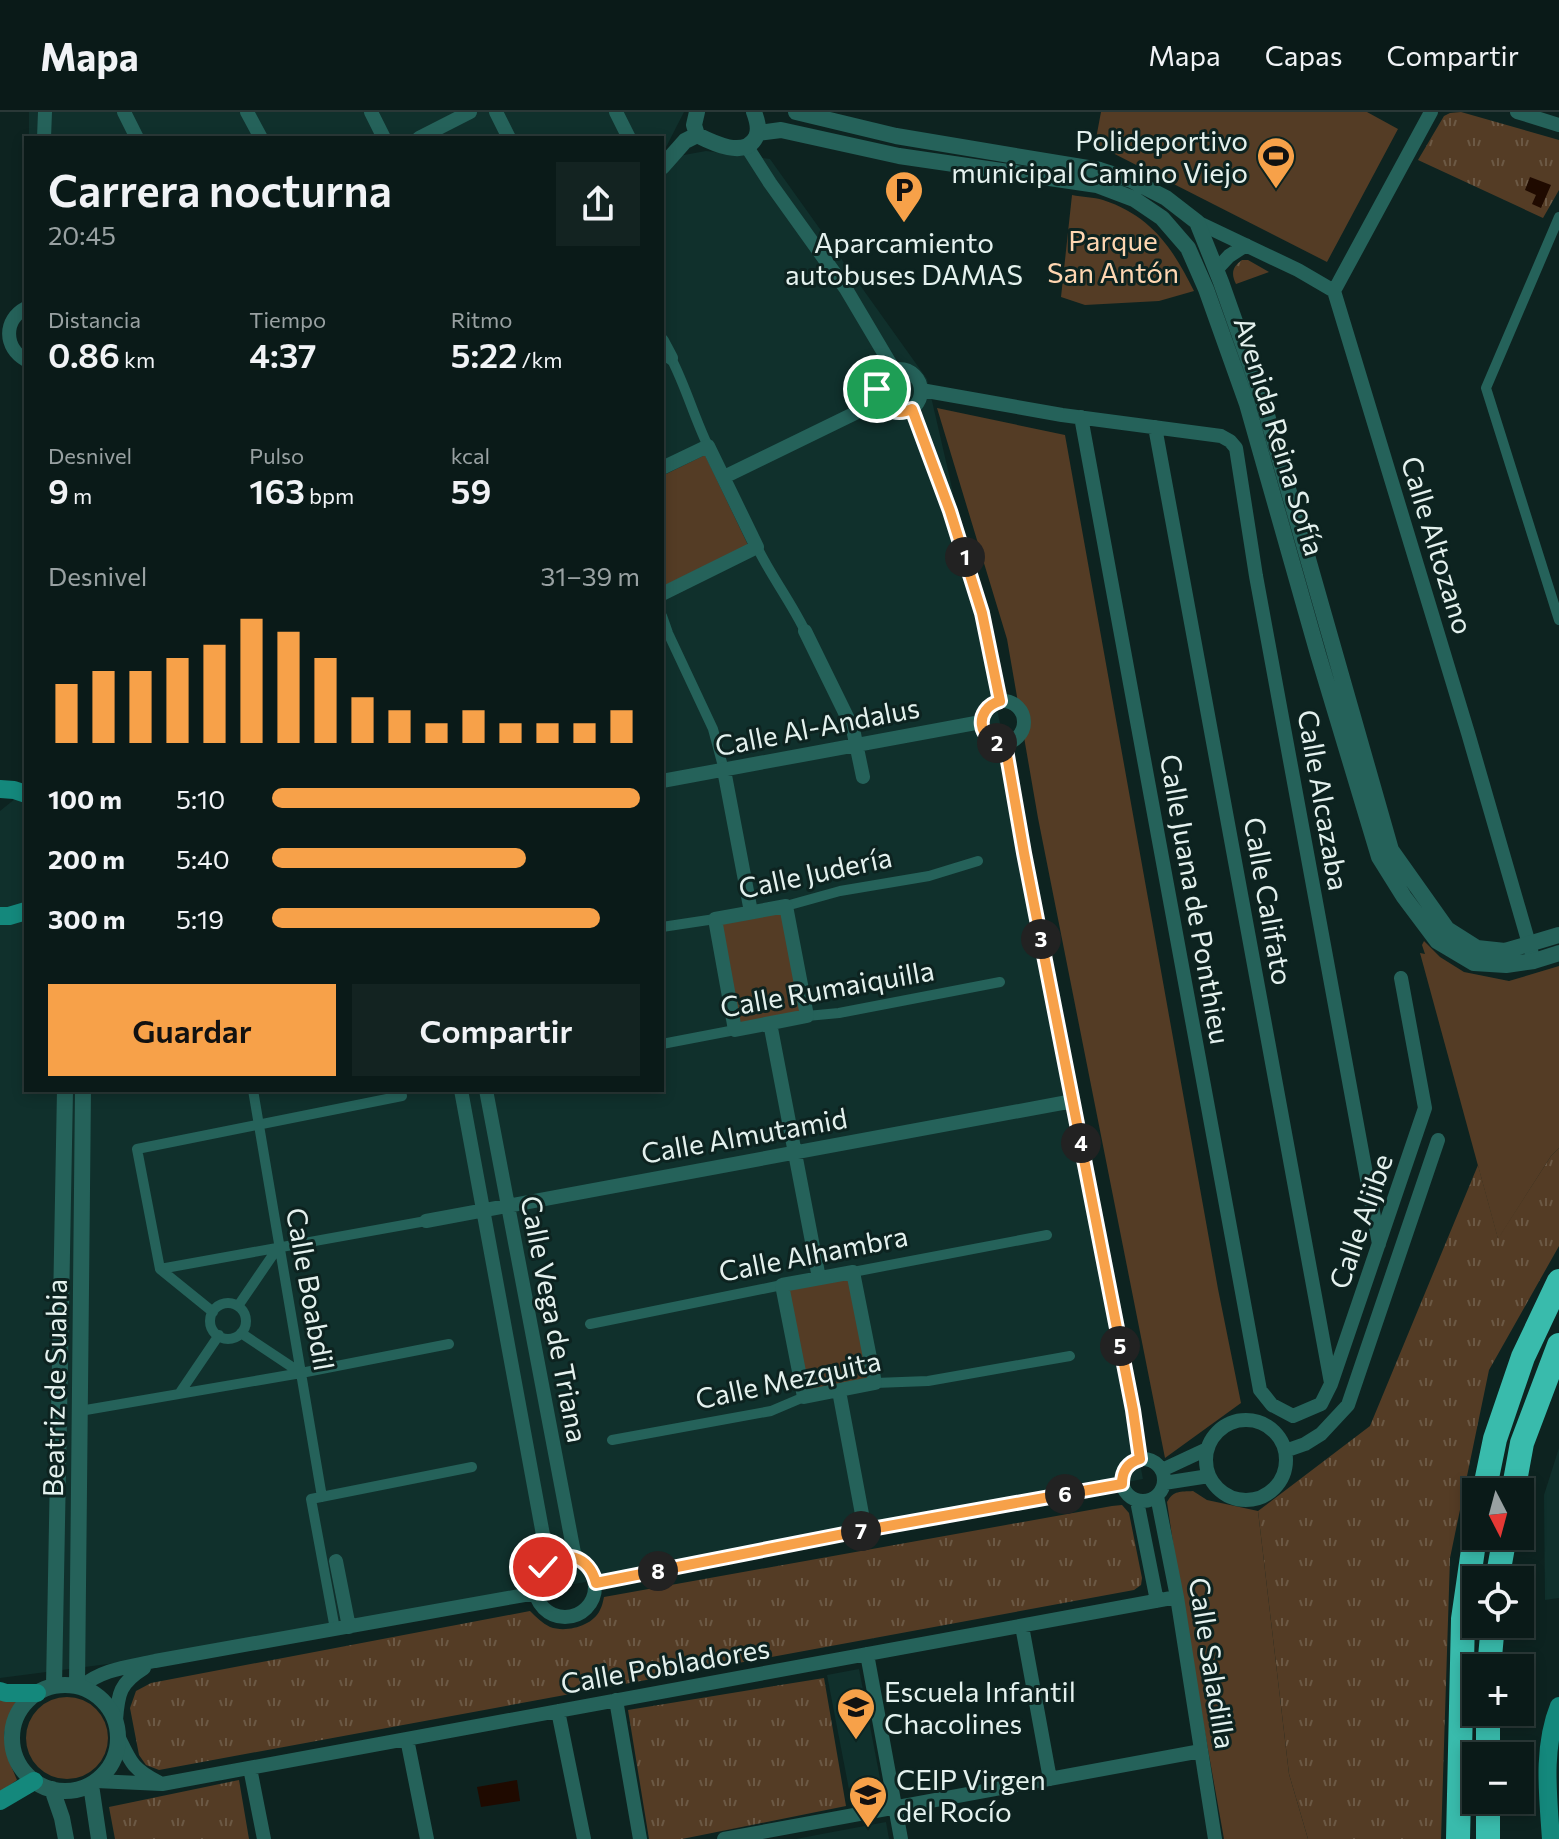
<!DOCTYPE html>
<html lang="es">
<head>
<meta charset="utf-8">
<style>
  body { margin:0; font-family:Commissioner,sans-serif; background:#132321; color:#f1f3f6; height:100vh; display:flex; flex-direction:column; font-size:30px; white-space:nowrap }
  * { box-sizing:border-box; margin:0 }
  p { font-size:26px; color:#99a1a2 }
  .icon { flex:none; width:44px; height:44px; fill:none; stroke:currentColor; stroke-width:2; stroke-linecap:round; stroke-linejoin:round }
  .map { position:relative; flex:1; overflow:hidden }
  .drawer { position:absolute; left:24px; top:24px; width:640px; height:956px; display:flex; flex-direction:column; background:#0a1a18; border-radius:0px; box-shadow:0 4px 12px #0003,0 0 0 2px #2a3837 }
  .drawer>* { flex:none }
  .needle { width:52px; rotate:174deg }
  .controls { position:absolute; left:1462px; top:1366px; display:grid; gap:16px }
  .controls a { display:grid; place-items:center; width:72px; height:72px; border-radius:0px; background:#0a1a18; box-shadow:0 4px 12px #0003,0 0 0 2px #2a3837; font-size:40px }
  .pin { position:absolute; display:grid; place-items:center; width:68px; height:68px; color:#fff; margin:-34px; border:4px solid #fff; border-radius:50%; box-shadow:0 2px 8px #0007 }
  .km { position:absolute; width:40px; height:40px; margin:-20px; border-radius:50%; background:#222; color:#fff; font-size:22px; line-height:40px; text-align:center }
  .round { display:grid; place-items:center; flex:none; width:84px; height:84px; border-radius:0px; background:#132321 }
  .summary { display:flex; align-items:center; justify-content:space-between; height:136px; padding:0 24px }
  h1 { font-size:44px; font-weight:600; line-height:60px }
  .metrics { display:grid; grid-template-columns:repeat(3,1fr); gap:12px; height:136px; padding:8px 24px }
  .metrics div { display:grid; align-content:center }
  .metrics b { font-size:34px; font-weight:600 }
  .metrics small { font-size:22px; font-weight:400 }
  .metrics p { font-size:22px }
  .chart { height:224px; padding:16px 24px }
  .chart p { display:flex; justify-content:space-between }
  .chart svg { width:100%; height:144px; margin-top:8px; stroke:#f7a149; stroke-width:6 }
  .cta { display:flex; gap:16px; margin-top:auto; padding:16px 24px }
  .cta a { flex:1; height:92px; border-radius:0px; background:#f7a149; color:#111; font-size:32px; font-weight:600; line-height:92px; text-align:center }
  .cta a+a { background:#132321; color:#f1f3f6 }
  ul { padding:0 24px; list-style:none; font-size:26px }
  li { display:grid; grid-template-columns:128px 96px 1fr; align-items:center; height:60px }
  li i { height:20px; border-radius:10px; background:#f7a149 }
  header { display:flex; align-items:center; gap:48px; box-sizing:border-box; height:112px; padding:0 40px; background:#0a1a18; border-bottom:2px solid #2a3837 }
  header strong { font-size:38px }
  nav { display:flex; gap:44px; margin-inline-start:auto; font-size:28px }
  .map>svg:first-child { display:block }
</style>
</head>
<body>
<header>
<strong>Mapa</strong>
<nav><a>Mapa</a><a>Capas</a><a>Compartir</a></nav>
</header>
<div class="map">
<svg width="1559" height="1727" viewBox="0 0 1559 1727">
  <defs>
    <pattern id="grass-tufts" width="24" height="20" patternUnits="userSpaceOnUse" patternTransform="scale(2)"><rect width="24" height="20" fill="#543c25"/><path d="M3 7l-1-3M5 7V3M7 7l1-3M15 17l-1-3M17 17v-4M19 17l1-3" fill="none" stroke="#6c5945"/></pattern>
  </defs>
  <rect width="100%" height="100%" fill="#0d2320"/>
  <!-- built -->
  <path fill="#10302c" d="M29 0H684L662 43V26H29Z
    M706 39 770 47 927 267 950 367 1014 680 1143 1367 216 1538 0 1566V699L26 678V978H662V47Z
    M1559 1336V1486L1545 1488 1544 1383Z
    M859 1557 884 1687 852 1693 827 1563Z
    M886 1710 889 1727H796L822 1722Z"/>
  <!-- grass -->
  <path fill="url(#grass-tufts)" d="M1461 0 1559 28V78L1543 106 1418 48 1444 4 1450 1Z
    M1242 148H1248L1269 160 1236 172C1231 162 1232 155 1242 148Z
    M1559 1036V1134L1489 1258 1450 1446 1441 1727H1308L1289 1662 1258 1399 1370 1314 1478 1053 1498 1126 1551 1044Z
    M1122 1393 1129 1401 1142 1466 1141 1473 1134 1478 159 1658 146 1653 139 1643 130 1596 136 1579 151 1571 530 1499C536 1505 542 1511 550 1515 566 1521 593 1514 600 1498 602 1494 603 1490 604 1485L1112 1394Z
    M824 1566 846 1694 682 1727H649L628 1598Z
    M239 1668 249 1727H115L109 1695Z"/>
  <!-- green -->
  <path fill="#543c25" d="M1101 0H1367L1398 17 1327 150 1095 32Z
    M1072 83C1082 85 1094 85 1103 88 1152 104 1173 137 1194 179L1159 189 1085 193 1061 185Z
    M937 296 1065 323 1218 1177 1241 1291 1165 1346 1038 706 1007 527Z
    M705 343 748 433 662 475V364Z
    M781 798 801 901 741 913 720 810Z
    M1424 829 1440 845 1464 860 1509 869 1559 854V1036L1551 1044 1498 1127 1420 841 1425 842 1422 833Z
    M849 1164 869 1267 808 1279 788 1176Z
    M1193 1379 1207 1388 1258 1399 1289 1662 1308 1727H1224L1182 1492 1167 1390C1174 1378 1180 1380 1193 1379Z
    M26 1626a41 41 0 1 1 82 0a41 41 0 1 1-82 0Z
    M0 1586 16 1590 4 1621 9 1649 17 1668 0 1680Z"/>
  <!-- water -->
  <path fill="#1f0a00" d="M1530 65 1551 73 1541 96 1532 92 1536 83 1525 78Z
    M517 1668 520 1689 481 1695 477 1675Z"/>
  <g fill="none" stroke-linecap="round" stroke-linejoin="round">
    <!-- pedestrian -->
    <path stroke="#25625a" stroke-width="10" d="M1559 105 1486 276 1559 508
      M671 246C686 275 694 305 708 334
      M757 435C771 464 791 490 805 519
      M662 504 668 521 713 617 724 658
      M786 794 840 779 929 764 978 749
      M662 815 715 807
      M807 904 839 901 1000 870
      M662 932 735 918
      M253 978 322 1385
      M160 1157 426 1109
      M853 1160 1047 1123
      M210 1209a18 18 0 1 1 36 0a18 18 0 1 1-36 0Z
      M238 1194 279 1134
      M213 1200 160 1157 137 1037 402 984
      M590 1212 782 1173
      M241 1221 301 1261
      M875 1271 928 1269 1070 1244
      M179 1282 219 1223
      M80 1299 301 1261 449 1232
      M612 1328 771 1299 804 1285
      M335 1517 311 1387 472 1355"/>
    <!-- minor -->
    <path stroke="#25625a" stroke-width="14" d="M124 0 137 26
      M247 0 261 26
      M371 0 384 26
      M496 0 509 26
      M616 0 629 26
      M1517 0 1559 13
      M44 26 45 0
      M419 26 470 0
      M747 35 770 71 846 177 894 258
      M1197 110 1298 158 1334 179 1468 621 1534 849
      M1216 158 1229 144 1246 133
      M1334 179 1431 0
      M26 196C3 208 4 236 26 248
      M662 229 671 246
      M877 279a22 22 0 1 1 44 0a22 22 0 1 1-44 0Z
      M921 278 1062 303 1221 324 1230 329 1236 336 1256 464 1379 1132
      M912 297 950 399 982 501 1000 589
      M1081 305 1260 1278 1272 1293 1293 1304 1321 1292 1331 1272 1425 996 1401 866
      M1155 315 1331 1271
      M662 356 708 334 757 435 662 482
      M724 365 880 289
      M805 519 853 617 863 665
      M982 610a21 21 0 1 1 42 0a21 21 0 1 1-42 0Z
      M1005 632 1024 741 1133 1298 1140 1347
      M724 658 751 800
      M662 669 981 610
      M786 794 807 904 735 918 715 807Z
      M770 911 819 1166
      M461 978 548 1450
      M486 978 575 1446
      M426 1109 1073 989
      M853 1160 875 1271 804 1285 782 1173Z
      M839 1279 865 1418
      M1206 1348a40 40 0 1 1 80 0a40 40 0 1 1-80 0Z
      M1285 1339 1305 1332 1321 1322 1348 1293 1438 1028
      M1122 1368a21 21 0 1 1 42 0a21 21 0 1 1-42 0Z
      M1162 1358 1207 1337
      M1164 1371 1209 1364
      M1157 1384 1177 1485 1215 1727
      M1137 1389 1157 1489
      M535 1475a30 30 0 1 1 60 0a30 30 0 1 1-60 0Z
      M336 1449 349 1515
      M596 1471 849 1421 1122 1372
      M1022 1514 1050 1667
      M867 1542 901 1727
      M81 1575C102 1557 128 1555 155 1549L536 1481
      M616 1588 640 1727
      M558 1599 584 1727
      M116 1608C118 1581 120 1571 144 1556
      M119 1626C131 1651 133 1657 158 1670
      M407 1627 427 1727
      M250 1656 264 1727
      M96 1669 162 1672 1177 1485
      M724 1727 1201 1639"/>
    <!-- tertiary -->
    <path stroke="#25625a" stroke-width="16" d="M697 0 694 13 697 23C713 31 745 47 756 25 760 17 757 8 754 0
      M796 0 896 24 1100 58 1131 68 1166 86 1197 110 1221 170 1263 289 1391 738 1447 817 1477 836 1505 839 1559 823
      M758 21 781 18 899 44 1097 73 1134 87 1162 106 1188 136 1206 177 1247 292 1318 542 1379 745 1404 785 1437 829 1474 851 1506 853 1534 849 1559 841
      M662 55 685 29 697 23
      M12 1626a53 53 0 1 1 106 0a53 53 0 1 1-106 0Z
      M54 1574 65 978
      M77 1574 83 978
      M91 1673 99 1727
      M52 1677 62 1706 66 1727"/>
    <!-- secondary -->
    <path stroke="#14887c" stroke-width="18" d="M0 677 14 678 26 682
      M0 804H9L26 799
      M0 1579 6 1581H37
      M0 1689 34 1669
      M1551 1727C1548 1683 1542 1636 1559 1594"/>
    <!-- motorway -->
    <path stroke="#39bbac" stroke-width="24" d="M1484 1380 1495 1327 1523 1245 1559 1169
      M1513 1380 1522 1331 1559 1233
      M1497 1468 1505 1424
      M1489 1556 1493 1512
      M1488 1644V1600
      M1458 1727 1463 1507 1476 1417
      M1488 1727V1688"/>
  </g>
  <g fill="none" stroke-linecap="round" stroke-linejoin="round">
    <!-- route casing -->
    <g stroke="#fff" stroke-width="16">
      <path id="route" d="M543 1455C564 1436 589 1444 596 1471L849 1421 1122 1372C1122 1359 1127 1351 1140 1347L1133 1298 1024 741 1005 632C977 630 973 597 1000 589L982 501 950 399 912 297C894 305 879 296 877 277"/>
    </g>
    <!-- route -->
    <use href="#route" stroke="#f7a149" stroke-width="10"/>
  </g>
  <!-- icons -->
  <defs>
    <g id="stadium-pin" transform="scale(2)"><path d="M0 17L-7.5 6A9.5 9.5 0 1 1 7.5 6Z" fill="#f7a149" stroke="#0d2320"/><path d="M0-5a6.5 5 0 1 0 0 10a6.5 5 0 1 0 0-10ZM-3.5-1.8h7v3.6h-7Z" fill="#111"/></g>
    <g id="parking-pin" transform="scale(2)"><path d="M0 17L-7.5 6A9.5 9.5 0 1 1 7.5 6Z" fill="#f7a149" stroke="#0d2320"/><path d="M-3.5-5.5H1a3.5 3.5 0 0 1 0 7H-1V5.5H-3.5ZM-1-3.4V-.6H.8a1.4 1.4 0 0 0 0-2.8Z" fill="#111"/></g>
    <g id="school-pin" transform="scale(2)"><path d="M0 17L-7.5 6A9.5 9.5 0 1 1 7.5 6Z" fill="#f7a149" stroke="#0d2320"/><path d="M0-5L7-2L0 1L-7-2ZM-4 1L0 2.5L4 1V4Q0 6-4 4Z" fill="#111"/></g>
  </defs>
  <g fill-rule="evenodd">
    <use href="#stadium-pin" x="1276" y="44"/>
    <use href="#parking-pin" x="904" y="78"/>
    <use href="#school-pin" x="856" y="1595"/>
    <use href="#school-pin" x="868" y="1683"/>
  </g>
  <g text-anchor="middle" dominant-baseline="central" stroke-width="6" stroke-linejoin="round" paint-order="stroke">
    <!-- poi labels -->
    <g font-size="28" fill="#e4f1ee" stroke="#0d2320" text-anchor="start">
      <text x="1248" y="28" text-anchor="end">Polideportivo<tspan x="1248" dy="32">municipal Camino Viejo</tspan></text>
      <text x="904" y="130" text-anchor="middle">Aparcamiento<tspan x="904" dy="32">autobuses DAMAS</tspan></text>
      <text x="884" y="1579">Escuela Infantil<tspan x="884" dy="32">Chacolines</tspan></text>
      <text x="896" y="1667">CEIP Virgen<tspan x="896" dy="32">del Rocío</tspan></text>
    </g>
    <!-- park labels -->
    <g font-size="28" fill="#ffd6b1" stroke="#0d2320">
      <text x="1113" y="128">Parque<tspan x="1113" dy="32">San Antón</tspan></text>
    </g>
    <!-- street labels -->
    <g font-size="28" fill="#e4f1ee" stroke="#0d2320">
      <text transform="translate(1280 324) rotate(73)">Avenida Reina Sofía</text>
      <text transform="translate(1438 433) rotate(73)">Calle Altozano</text>
      <text transform="translate(817 614) rotate(-11)">Calle Al-Andalus</text>
      <text transform="translate(1324 688) rotate(80)">Calle Alcazaba</text>
      <text transform="translate(815 760) rotate(-12)">Calle Judería</text>
      <text transform="translate(1196 787) rotate(80)">Calle Juana de Ponthieu</text>
      <text transform="translate(1269 789) rotate(80)">Calle Califato</text>
      <text transform="translate(827 876) rotate(-10)">Calle Rumaiquilla</text>
      <text transform="translate(744 1023) rotate(-10)">Calle Almutamid</text>
      <text transform="translate(1360 1109) rotate(-71)">Calle Aljibe</text>
      <text transform="translate(813 1141) rotate(-11)">Calle Alhambra</text>
      <text transform="translate(311 1177) rotate(80)">Calle Boabdil</text>
      <text transform="translate(555 1207) rotate(79)">Calle Vega de Triana</text>
      <text transform="translate(788 1267) rotate(-12)">Calle Mezquita</text>
      <text transform="translate(54 1276) rotate(-89)">Beatriz de Suabia</text>
      <text transform="translate(1213 1551) rotate(81)">Calle Saladilla</text>
      <text transform="translate(665 1553) rotate(-10)">Calle Pobladores</text>
    </g>
  </g>
</svg>
<div class="controls">
<a><svg class="needle" viewBox="-14 -14 28 28"><path d="M0-13l5 13h-10z" fill="#e53935"/><path d="M0 13l5-13h-10z" fill="#99a1a2"/></svg></a>
<a><svg class="icon" aria-label="locate" viewBox="0 0 24 24"><circle cx="12" cy="12" r="6"/><path d="M12 2v4M12 18v4M2 12h4M18 12h4"/></svg></a>
<a>+</a>
<a>−</a>
</div>
<div class="pin" style="left:877px;top:277px;background:#1e9e55"><svg class="icon" aria-label="arrive" viewBox="0 0 24 24"><path d="M6 21V4h12l-3 4 3 4H6"/></svg></div>
<div class="pin" style="left:543px;top:1455px;background:#d93025"><svg class="icon" aria-label="check" viewBox="0 0 24 24"><path d="M5 12l5 5 9-10"/></svg></div>
<b class="km" style="left:965px;top:445px">1</b>
<b class="km" style="left:997px;top:631px">2</b>
<b class="km" style="left:1041px;top:827px">3</b>
<b class="km" style="left:1081px;top:1031px">4</b>
<b class="km" style="left:1120px;top:1234px">5</b>
<b class="km" style="left:1065px;top:1382px">6</b>
<b class="km" style="left:861px;top:1419px">7</b>
<b class="km" style="left:658px;top:1459px">8</b>
<section class="drawer">
<div class="summary"><div><h1>Carrera nocturna</h1><p>20:45</p></div><a class="round"><svg class="icon" aria-label="share" viewBox="0 0 24 24"><path d="M12 15V3M7 8l5-5 5 5M5 13v7h14v-7"/></svg></a></div>
<div class="metrics">
<div><p>Distancia</p><b>0.86<small> km</small></b></div>
<div><p>Tiempo</p><b>4:37</b></div>
<div><p>Ritmo</p><b>5:22<small> /km</small></b></div>
</div>
<div class="metrics">
<div><p>Desnivel</p><b>9<small> m</small></b></div>
<div><p>Pulso</p><b>163<small> bpm</small></b></div>
<div><p>kcal</p><b>59</b></div>
</div>
<div class="chart"><p><span>Desnivel</span>31–39 m</p>
<svg viewBox="0 0 160 44" preserveAspectRatio="none"><path d="M5 44V26M15 44V22M25 44V22M35 44V18M45 44V14M55 44V6M65 44V10M75 44V18M85 44V30M95 44V34M105 44V38M115 44V34M125 44V38M135 44V38M145 44V38M155 44V34"/></svg>
</div>
<ul>
<li><b>100 m</b>5:10<i style="width:100%"></i></li>
<li><b>200 m</b>5:40<i style="width:69%"></i></li>
<li><b>300 m</b>5:19<i style="width:89%"></i></li>
</ul>
<div class="cta"><a>Guardar</a><a>Compartir</a></div>
</section>
</div>
</body>
</html>
